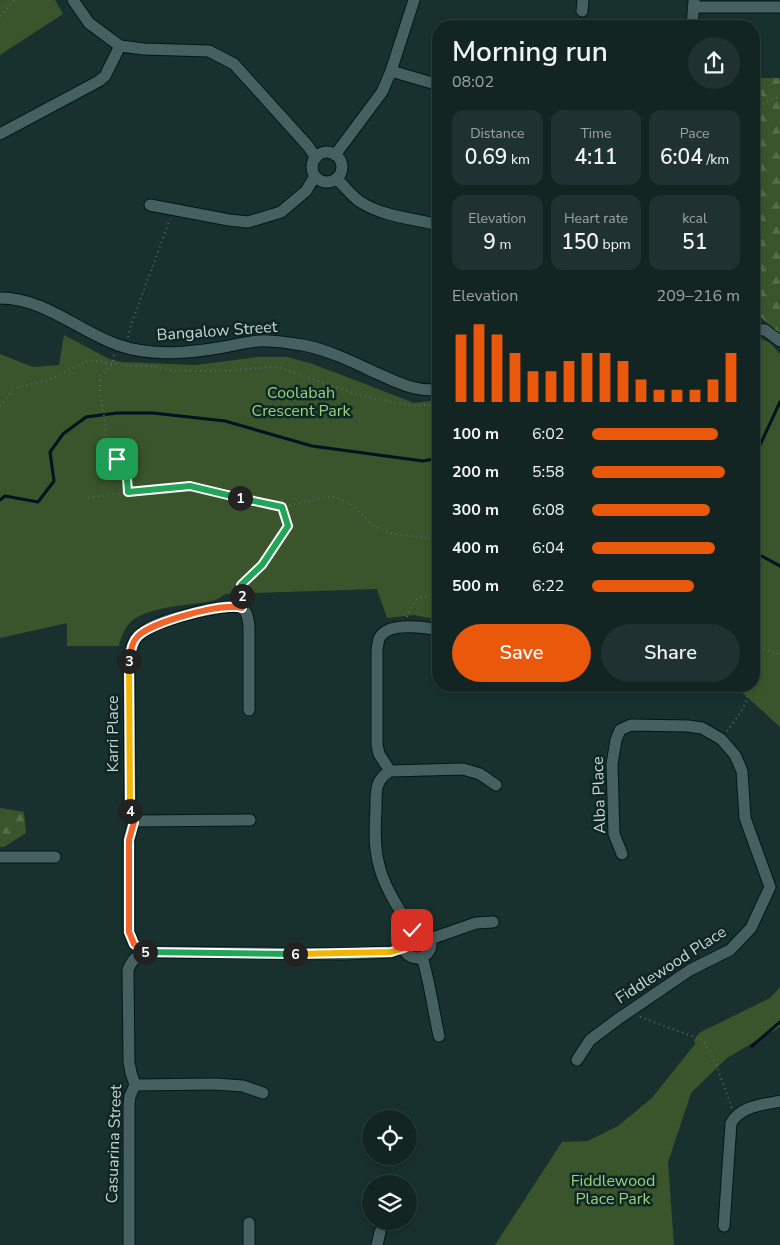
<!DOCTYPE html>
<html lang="en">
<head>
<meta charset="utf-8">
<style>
  body { margin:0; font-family:"Nunito Sans",sans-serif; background:#1f3130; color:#f1f3f6; height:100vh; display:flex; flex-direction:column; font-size:19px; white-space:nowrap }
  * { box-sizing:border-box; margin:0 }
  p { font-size:16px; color:#9ca5a6 }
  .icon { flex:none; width:28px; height:28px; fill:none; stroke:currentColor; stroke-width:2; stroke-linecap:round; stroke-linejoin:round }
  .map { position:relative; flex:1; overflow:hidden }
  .side { position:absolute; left:432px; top:20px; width:328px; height:672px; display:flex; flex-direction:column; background:#122523; border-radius:20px; box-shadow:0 2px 8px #0003,0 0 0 1px #314241 }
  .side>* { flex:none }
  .fabs { position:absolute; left:362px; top:1110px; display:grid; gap:10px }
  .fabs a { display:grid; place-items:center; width:55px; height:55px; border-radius:50%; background:#122523; box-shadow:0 2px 8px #0003,0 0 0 1px #314241; font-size:25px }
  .pin { position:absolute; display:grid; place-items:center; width:42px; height:42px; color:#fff; margin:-21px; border-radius:10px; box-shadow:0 2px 8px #0006 }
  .km { position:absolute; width:25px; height:25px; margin:-12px; border-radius:50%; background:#222; color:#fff; font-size:14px; line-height:25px; text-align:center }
  .round { display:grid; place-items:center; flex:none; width:52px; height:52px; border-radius:26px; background:#1f3130 }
  .head { display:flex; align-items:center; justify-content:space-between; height:85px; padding:0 20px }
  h1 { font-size:28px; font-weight:600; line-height:38px }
  .stats { display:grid; grid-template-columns:repeat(3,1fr); gap:8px; height:85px; padding:5px 20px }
  .stats div { display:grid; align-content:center; border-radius:12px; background:#1f3130; text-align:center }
  .stats b { font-size:21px; font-weight:600 }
  .stats small { font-size:14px; font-weight:400 }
  .stats p { font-size:14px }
  .chart { height:140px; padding:10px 20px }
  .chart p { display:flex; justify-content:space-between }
  .chart svg { width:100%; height:90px; margin-top:5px; stroke:#ea580c; stroke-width:6 }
  .button { display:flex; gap:10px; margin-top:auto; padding:10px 20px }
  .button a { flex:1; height:58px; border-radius:30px; background:#ea580c; color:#fff; font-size:20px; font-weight:600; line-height:58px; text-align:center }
  .button a+a { background:#1f3130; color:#f1f3f6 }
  ul { padding:0 20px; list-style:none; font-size:16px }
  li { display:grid; grid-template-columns:80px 60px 1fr; align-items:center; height:38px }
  li i { height:12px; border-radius:6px; background:#ea580c }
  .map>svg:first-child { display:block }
</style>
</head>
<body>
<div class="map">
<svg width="780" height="1245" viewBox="0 0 780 1245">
  <defs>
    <pattern id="forest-firs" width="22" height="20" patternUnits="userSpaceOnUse" patternTransform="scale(1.25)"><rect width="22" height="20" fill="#3a552b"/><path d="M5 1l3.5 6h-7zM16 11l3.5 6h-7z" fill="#556d49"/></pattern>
  </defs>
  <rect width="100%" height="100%" fill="#18312f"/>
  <!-- forest -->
  <path fill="url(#forest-firs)" d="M754 78H780V336L760 316 754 315Z
    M0 808 24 812 26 833 4 847H0Z"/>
  <!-- green -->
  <path fill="#3a552b" d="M0 0H55L63 14 0 55Z
    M64 335 109 359 122 362 196 365 257 357H287L313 364 414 403 439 400V620L414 615 387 618 377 589 225 594C216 602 205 602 193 604 175 606 139 610 128 625 123 631 121 638 119 646H67V623L0 638V354L33 367 59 365Z
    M754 335 770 343 780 354V727L735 686H754Z
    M780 987V1027L727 1058 691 1093 668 1162 674 1245H495L562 1142 588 1141 618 1126 652 1098 695 1044 694 1040 699 1033 770 998Z"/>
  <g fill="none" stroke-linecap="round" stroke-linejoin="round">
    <!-- stream -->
    <path stroke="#021220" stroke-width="3" d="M754 458 780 402
      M0 500 5 496 38 502 54 481 50 452 63 434 86 417 117 413H153L225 421 312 446 423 461 439 458
      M754 552 780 566
      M752 1046 780 1022"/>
    <!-- minor casing -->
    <g stroke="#011817" stroke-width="13">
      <path id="minor" d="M73 0 89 23 120 46 144 49 209 51 234 64 308 146 316 158
        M693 7H780
        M582 11 583 0
        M692 26 694 1
        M391 71 439 85
        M0 134 99 81 105 76 120 46
        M312 167a15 15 0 1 1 30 0a15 15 0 1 1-30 0Z
        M335 155 382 92 391 71 414 0
        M337 179C344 186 351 195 359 201 383 217 412 218 439 225
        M150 205 229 220 248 222 281 212 306 191 315 176
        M0 298C45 298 78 331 118 345 152 357 190 353 224 347 235 345 246 342 258 341 273 340 288 343 303 345 328 350 351 361 374 372 394 381 416 393 439 389
        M754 329 765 330 780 341
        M390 771 463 769 480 774 496 785
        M134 821 250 820
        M622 854 614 834 612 764 616 740 620 730 631 725 688 726 702 728 721 739 735 755 742 771 745 818 770 887
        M0 857H55
        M403 944a14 14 0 1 1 28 0a14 14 0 1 1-28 0Z
        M412 930C399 909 383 886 378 861 374 844 375 825 376 808 376 791 375 780 390 771L379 754 377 745V649C378 645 378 640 380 637 389 622 424 627 439 630
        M430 939 476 923 493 922
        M143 952 134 944 129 932V840L134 821 130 808 129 661C131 652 131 643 138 636 142 633 147 629 151 627 162 620 233 601 242 608 248 612 248 620 249 626V710
        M422 957C430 983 433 1009 439 1036
        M577 1060 590 1040 618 1019 690 970 730 950 751 928 770 887
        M135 1085 215 1084 243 1086 263 1093
        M724 1226 731 1123C741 1106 762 1105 780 1101
        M129 1245V1105L130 1096 135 1085 131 1073 129 1062 128 970C131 961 136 956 143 952L345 954 391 952 403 947
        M249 1245V1223
        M377 1245 380 1232"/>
    </g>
    <!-- path -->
    <path stroke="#556a68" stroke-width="2" stroke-dasharray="1 4" stroke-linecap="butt" d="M0 16 15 0
      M754 109 774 98 780 97
      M128 337 131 325 170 219
      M114 355 112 364 100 377V394L106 426 104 439 110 455 122 463 125 469 128 492 190 486 282 507 331 496 349 502 374 526 390 533 408 536 439 539
      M0 406 13 390 21 386 49 380 89 360 128 366H151L175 371H224L268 367 280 368 358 395 412 406 439 404
      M123 464 132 455
      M88 498 128 492
      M242 598 241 585 262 565 288 526 282 499
      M407 617V614L418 598 439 592
      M754 646 780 654
      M754 665 760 660 761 648
      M727 731C736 718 751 703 747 686
      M640 1017 703 1040 716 1064 732 1108"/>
    <!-- minor -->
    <use href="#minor" stroke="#46605f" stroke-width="11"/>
  </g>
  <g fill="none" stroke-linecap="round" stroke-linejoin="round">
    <!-- split-1 casing -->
    <g stroke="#fff" stroke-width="10">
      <path id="split-1" d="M117 459C128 467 127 480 128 492L190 486 240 498"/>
    </g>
    <!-- split-2 casing -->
    <g stroke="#fff" stroke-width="10">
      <path id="split-2" d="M240 498 282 507 288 526 262 565 241 585 242 596"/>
    </g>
    <!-- split-3 casing -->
    <g stroke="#fff" stroke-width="10">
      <path id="split-3" d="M129 661C131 652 131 643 138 636 152 622 224 602 242 608V596"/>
    </g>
    <!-- split-4 casing -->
    <g stroke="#fff" stroke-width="10">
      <path id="split-4" d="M129 661 130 811"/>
    </g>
    <!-- split-5 casing -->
    <g stroke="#fff" stroke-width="10">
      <path id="split-5" d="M130 811 134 822 129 840V932L134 944 145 952"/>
    </g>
    <!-- split-6 casing -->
    <g stroke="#fff" stroke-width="10">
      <path id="split-6" d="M145 952 295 954"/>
    </g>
    <!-- split-7 casing -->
    <g stroke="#fff" stroke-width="10">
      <path id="split-7" d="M295 954 391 952 404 948V937L412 930"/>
    </g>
    <!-- split-1 -->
    <use href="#split-1" stroke="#22a559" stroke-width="6"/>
    <!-- split-2 -->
    <use href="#split-2" stroke="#22a559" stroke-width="6"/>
    <!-- split-3 -->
    <use href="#split-3" stroke="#f0652b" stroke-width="6"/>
    <!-- split-4 -->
    <use href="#split-4" stroke="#f5b400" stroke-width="6"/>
    <!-- split-5 -->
    <use href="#split-5" stroke="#f0652b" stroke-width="6"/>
    <!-- split-6 -->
    <use href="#split-6" stroke="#22a559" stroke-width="6"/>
    <!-- split-7 -->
    <use href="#split-7" stroke="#f5b400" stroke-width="6"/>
  </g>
  <g text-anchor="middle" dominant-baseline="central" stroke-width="5" stroke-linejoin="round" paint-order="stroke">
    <!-- street labels -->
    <g font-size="16" fill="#c8d6d5" stroke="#0e2725">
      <text transform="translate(217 331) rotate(-4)">Bangalow Street</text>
      <text transform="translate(113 734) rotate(-90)">Karri Place</text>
      <text transform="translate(599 795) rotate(-92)">Alba Place</text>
      <text transform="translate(671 965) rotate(-33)">Fiddlewood Place</text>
      <text transform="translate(114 1144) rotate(-88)">Casuarina Street</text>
    </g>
    <!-- park labels -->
    <g font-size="16" fill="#9ad17c" stroke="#0e2725">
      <text x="301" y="393">Coolabah<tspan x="301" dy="18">Crescent Park</tspan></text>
      <text x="613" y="1181">Fiddlewood<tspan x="613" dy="18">Place Park</tspan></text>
    </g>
  </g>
</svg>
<div class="fabs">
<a><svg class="icon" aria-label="locate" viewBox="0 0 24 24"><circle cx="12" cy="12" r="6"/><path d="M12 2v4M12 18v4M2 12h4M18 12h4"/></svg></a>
<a><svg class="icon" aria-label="layers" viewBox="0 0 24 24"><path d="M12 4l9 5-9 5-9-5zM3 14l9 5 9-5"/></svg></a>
</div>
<div class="pin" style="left:117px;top:459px;background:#1e9e55"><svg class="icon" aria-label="arrive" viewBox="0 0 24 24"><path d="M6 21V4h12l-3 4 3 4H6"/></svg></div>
<div class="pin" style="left:412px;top:930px;background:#d93025"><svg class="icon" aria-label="check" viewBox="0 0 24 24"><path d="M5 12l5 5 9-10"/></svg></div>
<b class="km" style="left:240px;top:498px">1</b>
<b class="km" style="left:242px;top:596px">2</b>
<b class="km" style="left:129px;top:661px">3</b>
<b class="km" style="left:130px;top:811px">4</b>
<b class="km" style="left:145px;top:952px">5</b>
<b class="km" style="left:295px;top:954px">6</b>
<section class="side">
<div class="head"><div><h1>Morning run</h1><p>08:02</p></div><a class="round"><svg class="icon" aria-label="share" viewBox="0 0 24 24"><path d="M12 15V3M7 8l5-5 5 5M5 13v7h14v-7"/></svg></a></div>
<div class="stats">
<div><p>Distance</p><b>0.69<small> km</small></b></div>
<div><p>Time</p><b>4:11</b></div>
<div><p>Pace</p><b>6:04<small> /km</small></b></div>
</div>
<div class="stats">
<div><p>Elevation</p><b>9<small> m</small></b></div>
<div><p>Heart rate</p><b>150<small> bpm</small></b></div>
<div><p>kcal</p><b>51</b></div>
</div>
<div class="chart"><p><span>Elevation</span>209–216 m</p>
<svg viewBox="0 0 160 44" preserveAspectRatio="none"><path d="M5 44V11M15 44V6M25 44V11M35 44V20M45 44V29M55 44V29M65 44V24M75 44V20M85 44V20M95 44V24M105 44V33M115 44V38M125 44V38M135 44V38M145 44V33M155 44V20"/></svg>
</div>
<ul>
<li><b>100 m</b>6:02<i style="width:85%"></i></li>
<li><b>200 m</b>5:58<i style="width:90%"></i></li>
<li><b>300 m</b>6:08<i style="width:80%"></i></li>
<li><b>400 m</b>6:04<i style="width:83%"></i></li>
<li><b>500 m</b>6:22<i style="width:69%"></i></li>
</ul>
<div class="button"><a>Save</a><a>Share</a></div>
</section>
</div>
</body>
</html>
